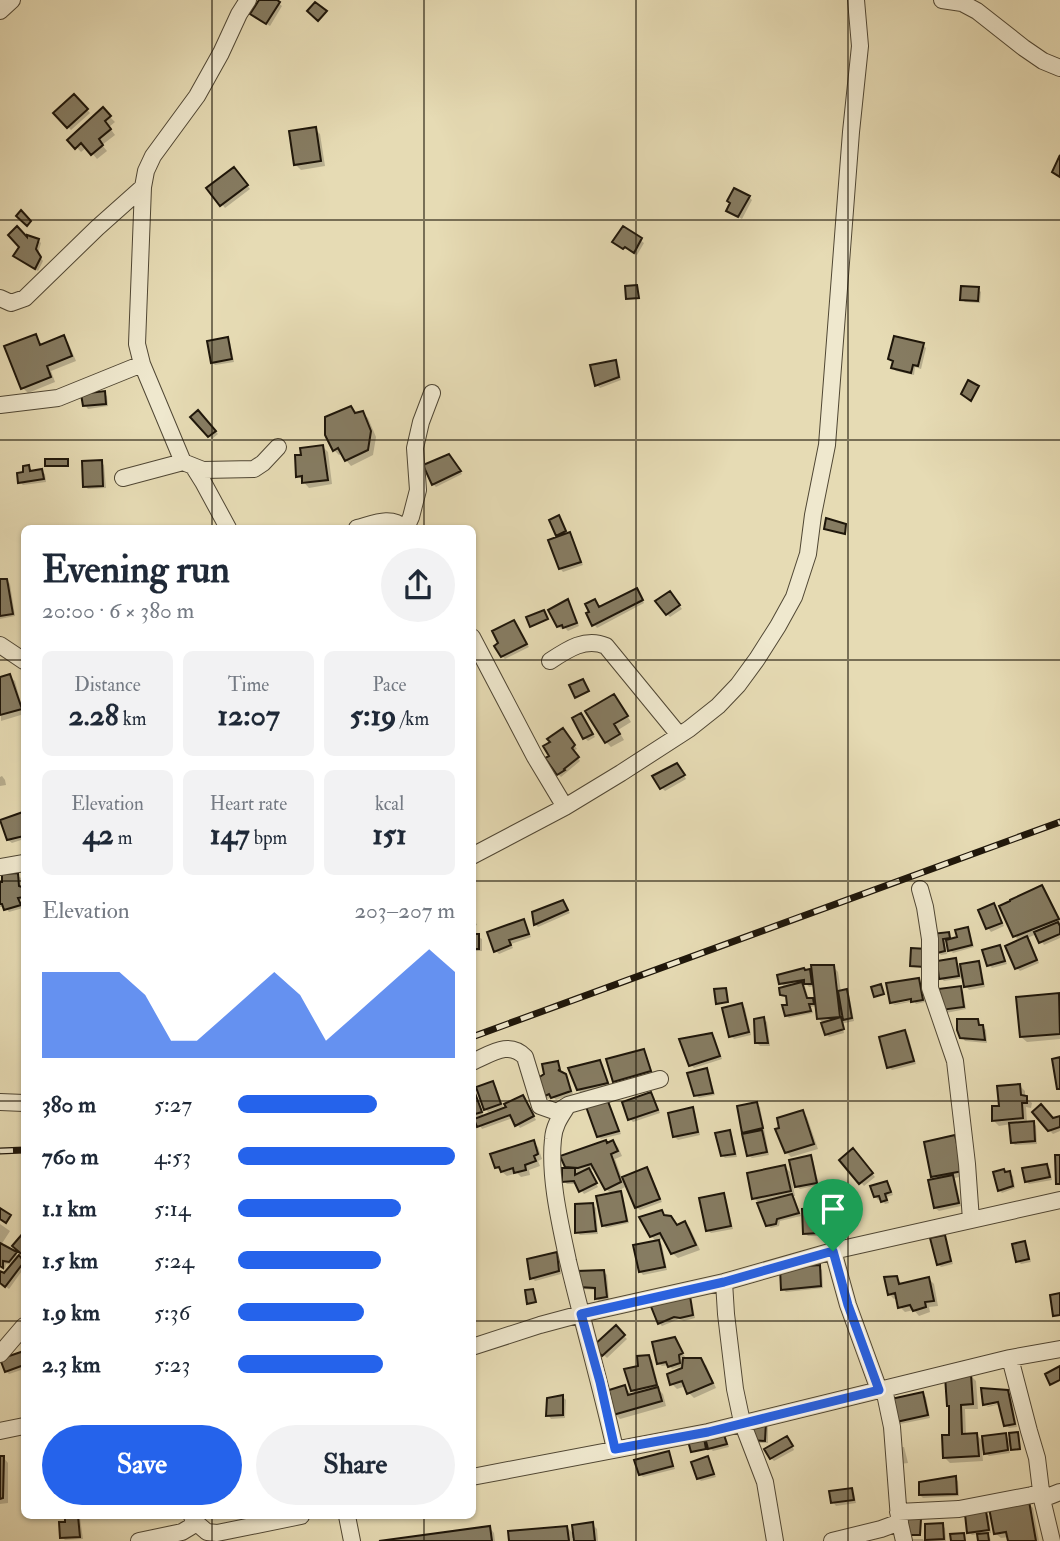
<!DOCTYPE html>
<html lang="en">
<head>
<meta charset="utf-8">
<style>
  body { margin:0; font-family:"IM FELL Double Pica",serif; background:#f2f2f3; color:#1f2937; height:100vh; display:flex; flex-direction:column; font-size:26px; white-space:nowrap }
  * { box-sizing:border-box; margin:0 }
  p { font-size:23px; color:#747a83 }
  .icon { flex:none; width:38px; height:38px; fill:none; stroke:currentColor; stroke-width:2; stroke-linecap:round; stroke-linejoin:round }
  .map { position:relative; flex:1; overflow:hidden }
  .sheet { position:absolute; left:21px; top:525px; width:455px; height:994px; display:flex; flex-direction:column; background:#fff; border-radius:10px; box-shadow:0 2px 5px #0004 }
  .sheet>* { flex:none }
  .pin { position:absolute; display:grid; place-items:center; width:60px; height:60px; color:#fff; margin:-72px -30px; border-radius:50% 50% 50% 0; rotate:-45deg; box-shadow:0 0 7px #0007 }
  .pin .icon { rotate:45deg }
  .round { display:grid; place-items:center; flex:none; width:74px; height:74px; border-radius:37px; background:#f2f2f3 }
  .head { display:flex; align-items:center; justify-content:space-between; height:119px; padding:0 21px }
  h1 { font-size:38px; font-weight:700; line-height:52px }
  .figures { display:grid; grid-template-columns:repeat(3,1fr); gap:10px; height:119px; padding:7px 21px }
  .figures div { display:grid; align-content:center; border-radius:10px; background:#f2f2f3; text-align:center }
  .figures b { font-size:30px; font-weight:700 }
  .figures small { font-size:19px; font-weight:400 }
  .figures p { font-size:19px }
  .chart { height:196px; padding:14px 21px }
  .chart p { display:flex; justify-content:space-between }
  .chart svg { width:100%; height:126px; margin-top:7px; fill:#2563eb; opacity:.7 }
  .cta { display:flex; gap:14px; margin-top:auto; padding:14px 21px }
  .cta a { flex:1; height:80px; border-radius:42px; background:#2563eb; color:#fff; font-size:28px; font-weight:700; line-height:80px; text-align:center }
  .cta a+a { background:#f2f2f3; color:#1f2937 }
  ul { padding:0 21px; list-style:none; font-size:23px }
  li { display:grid; grid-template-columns:112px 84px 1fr; align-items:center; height:52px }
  li i { height:18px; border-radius:9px; background:#2563eb }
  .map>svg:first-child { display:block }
</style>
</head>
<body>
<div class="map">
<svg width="1060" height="1541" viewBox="0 0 1060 1541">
  <rect width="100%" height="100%" fill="#e6dbb4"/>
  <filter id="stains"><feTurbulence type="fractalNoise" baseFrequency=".00286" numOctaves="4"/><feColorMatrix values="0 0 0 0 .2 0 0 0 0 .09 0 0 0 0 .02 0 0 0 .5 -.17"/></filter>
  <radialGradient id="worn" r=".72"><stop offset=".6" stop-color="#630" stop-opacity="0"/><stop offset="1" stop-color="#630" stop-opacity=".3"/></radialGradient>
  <!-- shadow -->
  <path fill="#0003" fill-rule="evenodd" d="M261 0H274L282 6 270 26 255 17Z
    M74 96 90 113 71 130 56 113Z
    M103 110 115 122 109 127 115 135 102 145 107 151 97 159 87 147 81 152 70 140Z
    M315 129 320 134 325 166 301 170 295 164Z
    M237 172 250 189 225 208 209 189Z
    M749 197 752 200 742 219 728 211Z
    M623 228 644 243 637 255 618 245Z
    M27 239 38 240 41 243 38 254 43 261 38 271 18 259Z
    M978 289 981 292 980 303 965 302 962 299Z
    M36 336 43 346 63 337 68 342 76 361 51 371 55 382 28 393 23 388Z
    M227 339 230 342 234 362 215 365 212 362Z
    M923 345 926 348 921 369 915 367 914 375 896 371 893 368V362L890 359Z
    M615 362 618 365 621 380 600 388 597 385Z
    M104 393 107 396 108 406 88 409 85 405Z
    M351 408 356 413H362L368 418 376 437 373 455 351 466 346 460 343 453 339 455 334 450Z
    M198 413 218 434 212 439 193 417Z
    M323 447 328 452 332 484 309 488 298 476Z
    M452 459 462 474 436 487 433 484Z
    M101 462 104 465 106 488 88 489 85 486Z
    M29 467 32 472 41 471 45 474 46 482 23 485 20 482Z
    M559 519 567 536 570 534 573 538 583 565 563 572 560 568 561 538 558 535Z
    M7 580 10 584 15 616 0 619V581Z
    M639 593 644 603 597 628 594 624 591 613 595 601 600 609Z
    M673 596 682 609 670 617 667 614Z
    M567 601 570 604 579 626 568 631 565 628 561 629 558 626Z
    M514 622 529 647 505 659 502 656Z
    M9 676 15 681 24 714 1 721 0 679Z
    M618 701 631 722 618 730 624 740 611 747 606 742Z
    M584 719 595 737 588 741 585 738Z
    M566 733 577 749 573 751 580 761 561 777 558 774Z
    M679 768 686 779 665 791 662 788Z
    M2 776 5 780 6 785 0 786V777Z
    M23 814 24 816V839L12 843 8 840Z
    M17 875 21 878V888L24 892V900H20L23 908 9 912 5 907H0V884Z
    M1042 887 1047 893 1060 919V938L1044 945 1037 934 1027 938 1030 941 1039 963 1020 971 1017 968 1020 941 1014 936Z
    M565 905 570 913 538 927 535 924Z
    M993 905 996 908 1004 926 991 932 988 928 980 911Z
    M472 915 477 925 472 927Z
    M523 921 526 925 531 937 511 944 513 948 499 954 496 951Z
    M967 929 970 932 974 947 953 953 950 950 948 941 945 942 947 954 941 955 938 952 934 944 948 933 951 937 952 940 959 938Z
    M472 933 482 939V951H472Z
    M999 947 1002 950 1007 964 992 968 989 965Z
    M956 960 959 966 978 963 981 966 985 987 969 990 966 986 964 978 944 981 941 978Z
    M833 966 838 972 841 992 846 991 849 994 854 1021 845 1023 841 1022 844 1033 829 1037 826 1034 823 1023 818 1018 817 1006 811 1007 813 1013 789 1018 786 1015 789 1007 788 998 781 994 786 988 780 983 806 971H810L814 975ZM803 980 809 987 815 986 817 1004 812 1000H809Z
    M919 980 922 983 925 1002 916 1004 914 1001 895 1005 893 1004 920 999Z
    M960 988 963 991 966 1009 946 1013 942 1009Z
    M1058 995 1060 997V1039L1027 1042 1021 1037Z
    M742 1005 745 1008 751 1035 734 1039 731 1036Z
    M764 1019 767 1022 770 1046H760L757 1043Z
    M977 1021 986 1030 987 1043 965 1041 962 1037Z
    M905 1032 908 1035 916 1064 892 1070 889 1067Z
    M712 1035 715 1038 722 1059 694 1068 691 1065Z
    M643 1051 646 1054 653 1074 618 1084 615 1081Z
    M600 1062 603 1065 610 1086 581 1093 578 1089Z
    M557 1063 560 1066 562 1074 568 1079 573 1094 556 1100 553 1097 548 1099 545 1096Z
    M706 1070 709 1073 715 1095 699 1098 696 1095Z
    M493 1083 496 1086 504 1110 525 1100 536 1120 520 1128 513 1118 482 1129 476 1118 472 1119V1096L475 1095 478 1098 484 1117 504 1110 503 1107 488 1112 485 1109Z
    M1020 1086 1025 1091V1097L1032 1103 1031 1108 1026 1107 1027 1123 1033 1122 1036 1126 1037 1144 1015 1145 1012 1142 1011 1124 999 1126 994 1121Z
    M651 1094 654 1097 660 1113 633 1122 630 1119Z
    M609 1101 621 1134 601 1139 598 1136 587 1103Z
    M757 1104 760 1107 769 1155 752 1158 748 1155 739 1108Z
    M692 1109 695 1112 700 1135 678 1140 675 1137Z
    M802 1112 807 1117 818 1149 791 1157 786 1152Z
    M1060 1118V1131L1053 1134 1049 1130 1053 1120Z
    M729 1132 732 1135 737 1157 725 1158 722 1155Z
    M955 1137 960 1142 967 1175 955 1178 961 1206 939 1211 935 1208 937 1180 933 1176Z
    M533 1142 538 1147 542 1159 538 1161 540 1166 529 1170 530 1175 521 1177 517 1173 507 1176 496 1167Z
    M606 1142 608 1144 613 1142 618 1147 622 1156 615 1159 625 1187 618 1191 623 1196 629 1223 606 1228 603 1225 612 1194 606 1189 596 1168 589 1171 598 1187 584 1194 577 1184H567L564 1181 571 1170 567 1166Z
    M856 1154 875 1177 864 1186 841 1160Z
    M810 1157 813 1160 819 1185 800 1189 796 1186Z
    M1047 1166 1050 1169 1052 1180 1029 1184 1026 1181Z
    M785 1167 790 1172 795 1196H792L795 1199 801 1216 780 1221 779 1226 771 1228 767 1225 759 1203 754 1198Z
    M647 1169 650 1172 662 1202 640 1210 636 1207Z
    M1010 1173 1013 1176 1015 1188 1002 1193 999 1190 1006 1174Z
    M887 1183 890 1186 893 1195 887 1197 889 1203 885 1204 881 1199 878 1200 875 1196Z
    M723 1194 726 1198 733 1229 711 1233 708 1230Z
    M593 1205 596 1208 598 1234 580 1235 577 1232Z
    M817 1210 821 1213V1236H808L805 1233Z
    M661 1212 678 1226 685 1223 690 1228 700 1250 678 1258 672 1253 664 1238 658 1241 662 1245 667 1270 643 1275 640 1271 657 1242 651 1236Z
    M0 1224 10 1231 1 1245 16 1254 24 1262V1268L9 1289 0 1282V1273L4 1276 14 1265 6 1264 5 1269 0 1265Z
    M944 1237 947 1240 953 1264 941 1267 938 1264Z
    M1024 1243 1027 1246 1031 1262 1021 1264 1018 1261Z
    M556 1254 560 1257 561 1274 535 1281 532 1278Z
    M819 1266 822 1270 823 1288 786 1292 783 1289Z
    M604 1272 607 1275 609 1299 599 1301 596 1298 597 1290 583 1289 580 1286Z
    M897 1278 902 1285 929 1279 934 1284 938 1306 929 1307 930 1312 919 1316 914 1310 905 1312 900 1307 898 1298 894 1299 889 1294Z
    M689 1298 692 1301 695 1318 684 1321 679 1319 662 1326 659 1323Z
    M615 1327 627 1339 607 1358 595 1346Z
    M674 1339 685 1357 680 1359 700 1360 706 1365 716 1388 694 1398 689 1393 686 1386 677 1389 672 1384 684 1370V1366L672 1369 669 1365 662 1366 658 1363Z
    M24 1353V1369L9 1374 6 1371 3 1360Z
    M648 1356 652 1360 659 1388H657L663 1394 666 1406 620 1419 615 1414 624 1387 630 1392 631 1396 637 1395 632 1390 640 1367Z
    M971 1376 976 1381 978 1409H965L966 1436 977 1435 984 1443 1005 1435 1011 1441 1018 1434 1020 1449 1013 1450 1009 1446 1010 1453 989 1456 982 1450 983 1461 950 1463 945 1458 951 1436V1407Z
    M1008 1392 1011 1395 1017 1427 1009 1428 1006 1425 1000 1404 988 1407 987 1406 1007 1402Z
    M922 1394 926 1397 930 1418 900 1424 897 1421Z
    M563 1397 566 1400 565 1418 551 1419 548 1415Z
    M765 1424 768 1427V1443H757L754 1440Z
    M723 1433 726 1437 729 1447 713 1451 710 1448Z
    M790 1441 794 1450 774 1461 771 1458Z
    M904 1447 908 1463 900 1464 896 1448Z
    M668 1453 671 1456 675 1469 643 1477 640 1474Z
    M0 1457H3L8 1463V1503L0 1504Z
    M707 1458 710 1462 716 1477 701 1481 698 1478Z
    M955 1478 958 1481 959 1496 923 1498 920 1495Z
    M851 1490 854 1493 856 1503 836 1506 833 1502Z
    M1028 1503 1033 1508 1039 1541H1009V1537L1001 1538 995 1533Z
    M986 1513 989 1516 991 1533 986 1534 990 1538 991 1541H979V1534L972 1535 969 1532Z
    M66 1516H77L80 1518 83 1539 65 1540 62 1537 66 1524Z
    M592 1524 597 1529 598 1541H576L575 1538H572L573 1541H511L567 1527 575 1536Z
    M942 1525 945 1528 946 1541H928L927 1540Z
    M489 1527 494 1533 495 1541H392Z
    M913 1539H923L924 1541H913Z"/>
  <!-- building -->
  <path fill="#867c62" stroke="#1e160a" stroke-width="2" d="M259 0H277L280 2 266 24 250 14Z
    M315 2 327 11 318 21 307 11Z
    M74 94 88 109 67 128 53 113Z
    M103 107 111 116 105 121 111 129 99 139 103 145 91 155 81 143 75 149 67 140Z
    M316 127 321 161 294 165 289 131Z
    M1060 155V177L1052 172Z
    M234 167 248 185 220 206 206 188Z
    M734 188 750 196 738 217 726 211 730 203 727 201Z
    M21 210 31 221 27 226 16 216Z
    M17 226 27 237V235L39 239 36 249 41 257 35 269 13 256 19 247 8 235Z
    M623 226 642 238 634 253 625 247 623 249 612 242Z
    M637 285 639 298 626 299 625 286Z
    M961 286 979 287 978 301 960 300Z
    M36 334 40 345 64 335 72 356 47 366 51 377 21 389 4 346Z
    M894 336 924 343 918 366 913 365 911 373 891 368 893 361 888 359Z
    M228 337 232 359 211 363 207 341Z
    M616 360 619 377 595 386 590 365Z
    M968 380 979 386 971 401 961 394Z
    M105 391 106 404 83 406 81 394Z
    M351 406 355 413 363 411 371 431 368 450 345 461 338 448 333 451 325 435V417Z
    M198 410 216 431 208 437 190 417Z
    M323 445 328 480 302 483V476L296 477 295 455H301L300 448Z
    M449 454 461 471 432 485 423 465Z
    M45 459H68V466H45Z
    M102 460 103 486 83 487 82 461Z
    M29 465 30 471 42 469 44 479 18 483 17 473 23 472V466Z
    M559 515 566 531 556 536 549 520Z
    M826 518 846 524 845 534 824 529Z
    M570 532 581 562 559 569 548 540Z
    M0 579H7L13 614 0 616Z
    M637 588 643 600 592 626 586 613 589 612 585 604 595 599 599 607Z
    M670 591 680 605 666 615 655 601Z
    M568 599 577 623 563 628 562 625 557 627 548 610Z
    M544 610 548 619 530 627 526 617Z
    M514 620 527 644 501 657 494 646 498 643 492 631Z
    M10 674 22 709 0 715V677Z
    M583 679 589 691 575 698 569 685Z
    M614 694 628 716 614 724 620 734 605 743 585 711Z
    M581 713 593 734 583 739 572 718Z
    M563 728 575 745 572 748 579 757 564 769 565 770 557 775 545 758 549 756 543 746 550 742 547 739Z
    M677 763 685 775 660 789 652 776Z
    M23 812 24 836 7 840 0 820Z
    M18 873 19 886 22 887 24 897 18 898 21 905 4 910 2 904H0V882H2V874Z
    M1042 885 1059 919 1013 937 999 906 1010 901V900Z
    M563 900 568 910 534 925 532 912Z
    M994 903 1002 923 986 929 978 910Z
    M524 919 529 934 509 940 511 945 494 952 487 932Z
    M1058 922 1060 926V934L1039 943 1034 932Z
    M968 927 972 945 948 951 946 940 957 937 955 930Z
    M472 931 473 934H479V949H472Z
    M949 932 950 938 943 939 945 951 937 953 931 934Z
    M1027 936 1037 960 1015 969 1005 946Z
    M1000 945 1005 961 987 966 982 950Z
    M911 948 927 949 925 967 910 966Z
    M956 958 959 976 939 979 937 961Z
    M979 961 983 984 964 987 960 964Z
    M811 965H834L840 1017 817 1019Z
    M804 968 805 970 810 969 812 984H804V980L779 984 777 975Z
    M919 978 923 1000 911 1002V999L890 1003 886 983Z
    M802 982 807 998H813L814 1004H809L811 1011 785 1016 782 1005H787L786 996 780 995 779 988Z
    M881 984 884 994 874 997 871 987Z
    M961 986 964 1007 941 1010 938 989Z
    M726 988 728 1002 716 1004 714 989Z
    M847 989 852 1018 843 1020 838 991Z
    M1059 993 1060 1034 1020 1037 1016 997Z
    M742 1003 749 1032 729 1037 722 1008Z
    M764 1017 768 1043H755L754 1019Z
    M841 1017 844 1029 825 1035 821 1023Z
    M957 1019H978L979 1025H983L985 1040 960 1038 957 1030Z
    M905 1030 914 1061 887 1068 879 1037Z
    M712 1033 720 1056 689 1066 679 1039Z
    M644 1049 651 1071 613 1082 606 1059Z
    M1060 1057V1089H1057L1052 1059Z
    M600 1060 608 1083 577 1090 568 1068Z
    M558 1061 560 1070H558L566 1074 571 1091 551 1098 549 1094 543 1097 535 1080 544 1074 542 1064Z
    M707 1068 713 1093 694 1096 687 1073Z
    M493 1081 501 1104 484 1110 476 1087Z
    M1020 1084 1021 1095 1027 1096V1103H1022L1023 1118 992 1121V1106H999L997 1086Z
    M651 1092 658 1110 628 1120 622 1102Z
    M475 1093 482 1112 472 1115V1094Z
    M523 1095 534 1116 515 1126 510 1115 477 1127 474 1119 506 1107 504 1104Z
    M606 1096 619 1131 597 1137 584 1101Z
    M757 1102 763 1128 742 1133 737 1106Z
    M1041 1104 1053 1118 1060 1116V1127L1048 1131 1032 1112Z
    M693 1107 698 1132 673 1137 668 1113Z
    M803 1110 814 1144 785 1153 775 1129 779 1128 777 1118Z
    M1034 1121 1035 1141 1011 1143 1009 1123Z
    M730 1130 735 1154 721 1156 715 1133Z
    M762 1130 767 1152 747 1156 742 1134Z
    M955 1135 963 1171 931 1177 924 1142Z
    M534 1140 538 1154 534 1156 536 1161 525 1165 526 1170 514 1173 513 1168 501 1172 499 1167 495 1168 490 1154Z
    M606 1140 607 1143 613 1140 618 1151 611 1154 621 1182 605 1190 591 1164 578 1168 565 1167 560 1156Z
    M853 1148 873 1173 859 1184 839 1160Z
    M811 1155 817 1183 795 1187 789 1160Z
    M1055 1155H1060V1184H1056Z
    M1047 1164 1050 1177 1025 1182 1022 1168Z
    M785 1165 791 1191 752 1199 747 1173Z
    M647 1167 660 1199 635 1208 622 1177Z
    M562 1168H575V1175L589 1168 597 1183 579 1192 574 1181 562 1182Z
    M1004 1169 1005 1172 1010 1171 1013 1186 998 1191 993 1172Z
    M953 1175 959 1203 934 1208 928 1180Z
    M887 1181 891 1192 885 1194 887 1200 881 1202 879 1196 874 1197 870 1186Z
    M621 1191 627 1221 602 1226 596 1196Z
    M724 1193 731 1226 706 1231 699 1198Z
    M792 1194 799 1213 777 1219 776 1224 766 1226 757 1203Z
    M593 1203 596 1231 575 1233V1204Z
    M0 1208 11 1215 6 1223 0 1219Z
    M818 1208 819 1233 803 1234 802 1209Z
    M662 1210 664 1215 671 1216 677 1225 685 1221 696 1245 671 1254 660 1233 650 1237 639 1217Z
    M24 1232V1256L12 1246Z
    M945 1235 951 1261 937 1265 930 1238Z
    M659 1240 665 1267 639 1272 633 1245Z
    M1025 1241 1029 1259 1016 1262 1012 1244Z
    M0 1243 17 1252 9 1262 3 1261V1268L0 1266Z
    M557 1252 559 1271 530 1279 527 1259Z
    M19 1255 24 1262 5 1287 0 1283V1271L4 1273Z
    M820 1265 821 1286 781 1290 780 1268Z
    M604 1270 607 1297 595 1299V1288L578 1287 577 1271Z
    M897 1276 899 1284 929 1277 934 1301 925 1302 926 1307 913 1311 910 1305 898 1308 895 1293 888 1295 884 1277Z
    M533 1289 536 1302 527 1304 525 1290Z
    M1060 1293V1315L1053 1316 1050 1295Z
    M690 1296 693 1315 680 1318 674 1317 658 1324 650 1304Z
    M616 1325 625 1335 602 1356 593 1346Z
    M675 1337 683 1353 679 1355 680 1363 668 1367 666 1362 657 1364 652 1342Z
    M24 1351V1365L5 1372 0 1359Z
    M649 1355 657 1385 631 1391 624 1369 638 1366 637 1356Z
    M683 1358H701L713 1383 687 1394 682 1381 670 1385 667 1374 682 1368Z
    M1060 1366V1380L1050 1385 1045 1374Z
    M971 1374 973 1404 961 1405 962 1434 977 1433 979 1456 943 1458 942 1435H949V1406H947L945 1376Z
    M625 1385 628 1395 658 1387 662 1401 613 1415 606 1391Z
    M981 1388 1008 1390 1015 1424 1004 1426 998 1402 983 1405Z
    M923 1392 928 1415 896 1422 891 1399Z
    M563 1395V1415L546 1416 547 1398Z
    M753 1421 766 1422 765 1441 752 1440Z
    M723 1432 727 1444 708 1449 705 1437Z
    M1018 1432 1020 1449 1011 1450 1009 1433Z
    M1006 1433 1008 1450 984 1454 982 1436Z
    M787 1436 793 1446 770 1459 764 1449Z
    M704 1438 706 1449 691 1452 688 1441Z
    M669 1451 673 1466 639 1475 634 1460Z
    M0 1456H4L3 1498 0 1499Z
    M708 1456 714 1474 697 1479 691 1462Z
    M956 1476 957 1494 919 1495V1482Z
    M852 1488 854 1500 831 1503 829 1491Z
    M1029 1501 1036 1541H1008L1006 1532 994 1534 989 1508Z
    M986 1511 989 1530 967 1533 965 1514Z
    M65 1516H78L80 1537 60 1538 59 1522H65Z
    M907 1518 921 1519 920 1535H907Z
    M593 1522 595 1541H574L572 1525Z
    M943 1523 944 1539 925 1540V1524Z
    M490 1526 492 1541H379Z
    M567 1526 569 1541H509L508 1531Z
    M964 1533 965 1541H951L950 1534Z
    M988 1533 989 1541H978L977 1534Z"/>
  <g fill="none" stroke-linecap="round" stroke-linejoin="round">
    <!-- street casing -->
    <g stroke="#504734" stroke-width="18">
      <path id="street" d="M942 0 962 3 977 11 1024 48 1043 61 1060 68
        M0 11 12 0
        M0 298 11 303 25 298 97 228 143 187
        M0 405 58 398 142 364
        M193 466 203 470 254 469 263 463 278 447
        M123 478 183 462
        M228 528 203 482 193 466 183 462 142 364 137 344 143 187 146 171 153 156 197 96 221 53 239 14 248 0
        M357 528C373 524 391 515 404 528
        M406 528 411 517 418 490 415 448 421 422 432 393
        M472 637 535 757 565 807
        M0 645 24 661
        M550 661C568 649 586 637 606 646L679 735
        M472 856 565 807 621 773 689 729 718 706 738 685 757 659 778 626 794 597 808 554 813 515 827 445 851 132 860 46 856 0
        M0 867 24 863
        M920 889 925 907 930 939V988L955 1061 967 1164 971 1220
        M472 1062C491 1054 509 1040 525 1057L540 1106 557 1112 568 1105 660 1079
        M0 1102 24 1103
        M568 1105C561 1116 554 1125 553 1139 549 1177 560 1223 568 1261 583 1324 601 1386 615 1449
        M833 1251 848 1305 879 1390
        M724 1282 726 1314 735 1389 742 1422 765 1482 775 1541
        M472 1347 540 1325 581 1314 724 1282 833 1251 1060 1200
        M0 1354 24 1326
        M1010 1358 1029 1431 1037 1458 1042 1499 1052 1541
        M884 1389 892 1427 899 1519 904 1541
        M0 1431 24 1426
        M472 1477 708 1432 1010 1358 1060 1349
        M1042 1499 1060 1492
        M898 1512 959 1509 1032 1495 1042 1491
        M192 1516 193 1520 207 1532 217 1533 301 1516
        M347 1516 352 1541
        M139 1541 182 1532 192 1526 194 1521
        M832 1541 881 1529 900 1522"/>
    </g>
    <!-- street -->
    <use href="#street" stroke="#efe8ce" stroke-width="16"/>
    <!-- rail casing -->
    <g stroke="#1e160a" stroke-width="7">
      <path id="rail" d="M472 1037 1060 822
        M0 1151 24 1150"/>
    </g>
    <!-- rail -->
    <use href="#rail" stroke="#efe8ce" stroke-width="4.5" stroke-dasharray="13" stroke-linecap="butt"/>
  </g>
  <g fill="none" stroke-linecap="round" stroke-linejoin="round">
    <!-- route casing -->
    <g stroke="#fff" stroke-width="14">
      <path id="route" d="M833 1251 848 1305 879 1390 708 1432 615 1449 600 1382 581 1314 724 1282Z"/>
    </g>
    <!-- route -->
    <use href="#route" stroke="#2563eb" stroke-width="9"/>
  </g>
  <!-- grid -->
  <path fill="none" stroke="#1e160a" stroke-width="2" stroke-opacity="0.55" d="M212 0V528M424 0V528M636 0V1541M848 0V1541M0 220H1060M0 440H1060M0 660H24M472 660H1060M0 881H24M472 881H1060M0 1101H24M472 1101H1060M0 1321H24M472 1321H1060M212 1516V1541M424 1516V1541"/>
  <rect width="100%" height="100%" filter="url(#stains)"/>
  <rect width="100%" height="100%" fill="url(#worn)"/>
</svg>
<div class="pin" style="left:833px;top:1251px;background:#1e9e55"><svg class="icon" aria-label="arrive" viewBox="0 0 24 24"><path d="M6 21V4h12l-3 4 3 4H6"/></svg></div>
<section class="sheet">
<div class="head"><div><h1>Evening run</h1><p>20:00 · 6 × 380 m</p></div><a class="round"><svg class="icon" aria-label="share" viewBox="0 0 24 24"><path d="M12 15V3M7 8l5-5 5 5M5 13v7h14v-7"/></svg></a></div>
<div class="figures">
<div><p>Distance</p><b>2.28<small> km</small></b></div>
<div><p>Time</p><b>12:07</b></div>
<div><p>Pace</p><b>5:19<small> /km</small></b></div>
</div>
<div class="figures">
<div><p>Elevation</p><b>42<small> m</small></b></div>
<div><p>Heart rate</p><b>147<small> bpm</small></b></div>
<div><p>kcal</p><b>151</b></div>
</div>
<div class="chart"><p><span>Elevation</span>203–207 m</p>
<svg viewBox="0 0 160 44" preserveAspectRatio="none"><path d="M0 44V14L10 14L20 14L30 14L40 22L50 38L60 38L70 30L80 22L90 14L100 22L110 38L120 30L130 22L140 14L150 6L160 14V44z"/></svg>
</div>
<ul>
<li><b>380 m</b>5:27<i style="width:64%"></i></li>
<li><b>760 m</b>4:53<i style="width:100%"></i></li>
<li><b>1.1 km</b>5:14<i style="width:75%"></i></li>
<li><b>1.5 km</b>5:24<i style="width:66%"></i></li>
<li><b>1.9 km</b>5:36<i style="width:58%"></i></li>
<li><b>2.3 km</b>5:23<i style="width:67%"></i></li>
</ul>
<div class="cta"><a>Save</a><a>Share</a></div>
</section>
</div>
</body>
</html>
